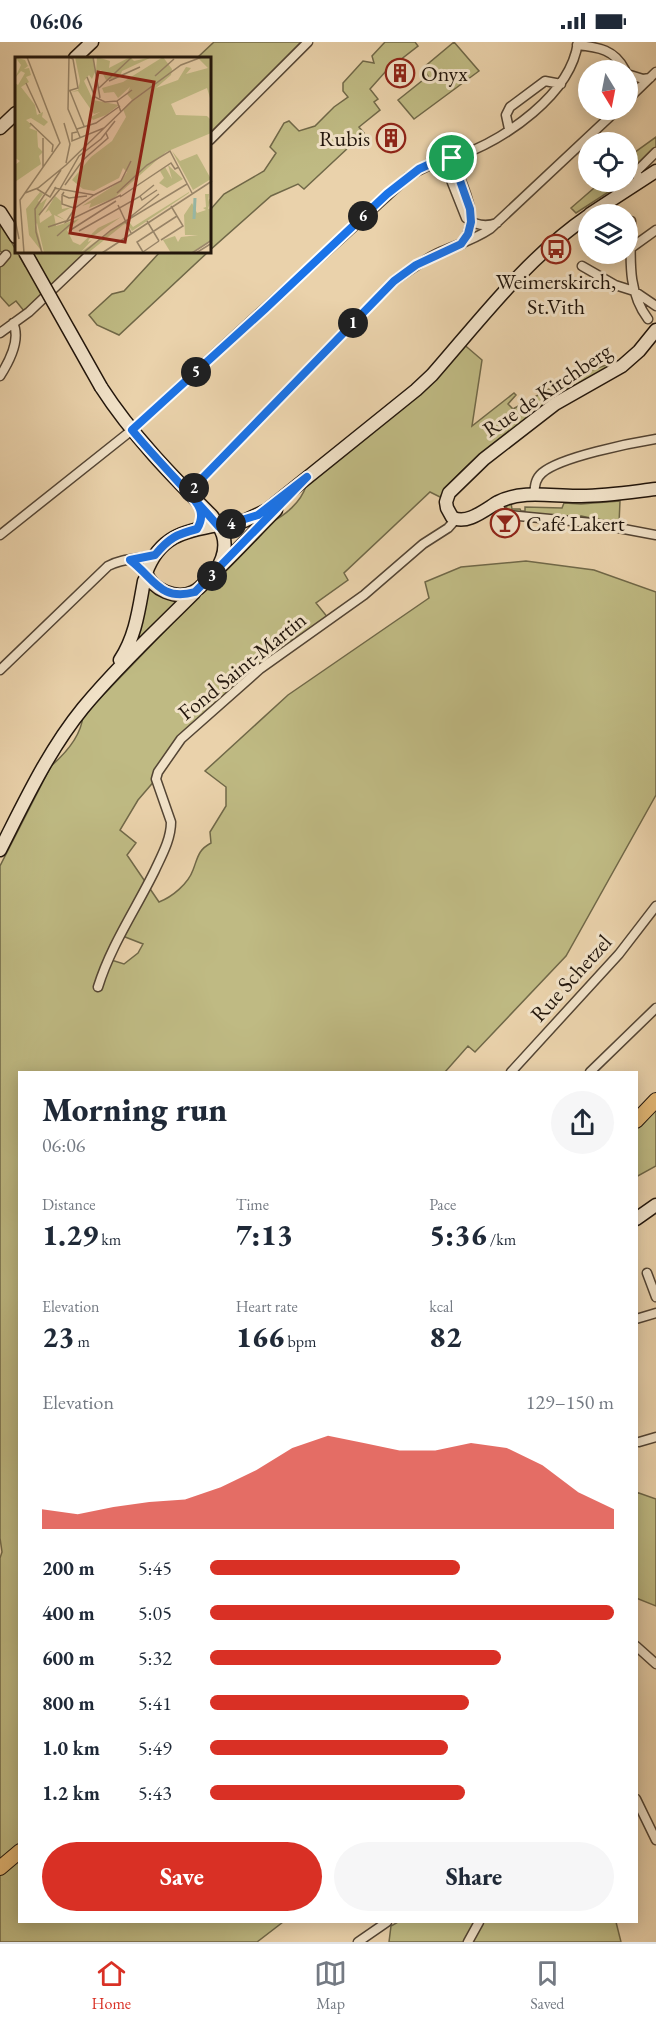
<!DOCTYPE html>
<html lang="en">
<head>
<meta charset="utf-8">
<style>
  body { margin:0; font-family:"EB Garamond",serif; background:#f6f6f7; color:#1f2937; height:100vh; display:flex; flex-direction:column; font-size:22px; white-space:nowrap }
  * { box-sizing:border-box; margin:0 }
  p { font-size:20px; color:#747a83 }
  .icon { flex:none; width:33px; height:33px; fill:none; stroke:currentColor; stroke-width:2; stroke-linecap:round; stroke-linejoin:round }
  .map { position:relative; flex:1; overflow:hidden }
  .panel { position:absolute; left:18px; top:1029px; width:620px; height:852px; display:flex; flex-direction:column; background:#fff; border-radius:0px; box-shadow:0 3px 15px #0003 }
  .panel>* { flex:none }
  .needle { width:39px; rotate:170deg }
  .fabs { position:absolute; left:578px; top:18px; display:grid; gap:12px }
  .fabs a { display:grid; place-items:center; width:60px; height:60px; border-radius:50%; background:#fff; box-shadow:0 3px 15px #0003; font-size:30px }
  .pin { position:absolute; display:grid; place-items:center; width:51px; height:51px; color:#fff; margin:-26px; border:3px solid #fff; border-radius:50%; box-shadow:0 2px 6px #0007 }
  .km { position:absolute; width:30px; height:30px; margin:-15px; border-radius:50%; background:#222; color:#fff; font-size:16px; line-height:30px; text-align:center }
  .round { display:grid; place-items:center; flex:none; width:63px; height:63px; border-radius:32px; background:#f6f6f7 }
  .overview { display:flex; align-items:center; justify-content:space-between; height:102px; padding:0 24px }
  h1 { font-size:33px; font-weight:800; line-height:45px }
  .metrics { display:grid; grid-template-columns:repeat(3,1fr); gap:9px; height:102px; padding:6px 24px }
  .metrics div { display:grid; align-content:center }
  .metrics b { font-size:30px; font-weight:800 }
  .metrics small { font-size:16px; font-weight:400 }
  .metrics p { font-size:16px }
  .chart { height:168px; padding:12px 24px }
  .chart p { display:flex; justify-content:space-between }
  .chart svg { width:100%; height:108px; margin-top:6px; fill:#d93025; opacity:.7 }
  .button { display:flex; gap:12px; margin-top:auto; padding:12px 24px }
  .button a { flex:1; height:69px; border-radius:36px; background:#d93025; color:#fff; font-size:24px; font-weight:800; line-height:69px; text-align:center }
  .button a+a { background:#f6f6f7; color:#1f2937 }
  ul { padding:0 24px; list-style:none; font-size:20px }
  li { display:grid; grid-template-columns:96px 72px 1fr; align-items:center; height:45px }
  li i { height:15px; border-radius:8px; background:#d93025 }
  .status { display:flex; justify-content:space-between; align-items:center; height:42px; padding:0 30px; background:#fff; direction:ltr }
  .status svg { height:16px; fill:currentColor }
  .dock { display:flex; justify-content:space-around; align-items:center; height:84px; border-top:2px solid #e0e1e3; background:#fff; font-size:16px; color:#747a83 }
  .dock a { display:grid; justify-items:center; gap:3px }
  .dock .active { color:#d93025 }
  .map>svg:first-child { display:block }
</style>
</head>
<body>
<div class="status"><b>06:06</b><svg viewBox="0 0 49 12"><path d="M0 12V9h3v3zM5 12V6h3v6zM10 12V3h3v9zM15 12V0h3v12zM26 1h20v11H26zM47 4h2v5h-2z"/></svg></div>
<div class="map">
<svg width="656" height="1900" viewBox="0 0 656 1900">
  <rect width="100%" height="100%" fill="#ead2ab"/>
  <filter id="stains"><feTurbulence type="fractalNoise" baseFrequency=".00333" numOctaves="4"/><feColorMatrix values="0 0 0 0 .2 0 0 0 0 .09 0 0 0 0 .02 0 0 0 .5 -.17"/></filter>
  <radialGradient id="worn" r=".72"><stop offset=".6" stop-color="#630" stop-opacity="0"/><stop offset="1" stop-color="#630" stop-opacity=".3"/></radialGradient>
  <!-- green -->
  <path fill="#bfba83" stroke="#706848" stroke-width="1.5" fill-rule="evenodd" d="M214 0H301L210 91V16H197Z
    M385 0H415L418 4 386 29 370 47 378 57 374 60 380 68 359 85 364 91 304 147 298 142 271 154 210 208V168L224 152 264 129 276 111 270 105 284 81 289 79 299 89 315 84 334 65 348 55 343 49V41L363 19 374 21 372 14Z
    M454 0 479 29 414 77 398 58 428 34 423 26Z
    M656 95V110L636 132 627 138V116Z
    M601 140H624L576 171 571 166Z
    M0 180 25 224 37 218 32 210H86L24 269 16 259 9 264 0 254V223L7 214 0 209Z
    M160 210H208L119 293 97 283 89 273 112 252 124 249Z
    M461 300 482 318 472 384 514 351 516 353 508 362 513 367 569 336 606 323 608 325C573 346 540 368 508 392 483 410 457 429 440 455L430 450 344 531 348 538 316 561 329 577 260 627 181 697 156 737 138 758 120 788 136 801 127 813 159 860C172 855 188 842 193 828 198 815 198 808 211 801L210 790 226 764V745L205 729 288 653 429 556 425 540 461 525 526 519 594 528 656 550V753L566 914 475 1010 468 1004 445 1030H20V1880H283L257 1900H0V1516L2 1510 0 1496V824L51 724C66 711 81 694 83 674L269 481C285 474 301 460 306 444ZM120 893 143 902 138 911 124 922 108 917Z
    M620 459 619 482 581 474V476L510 471 506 465 511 461 512 467H520L521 469H525V465L562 466 564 461 581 462Z
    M147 541 181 557 137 604 131 603Z
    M656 1066V1124L636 1135V1087Z
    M636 1450 656 1457V1564L636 1556Z
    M398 1880H616L621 1900H389L391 1884Z"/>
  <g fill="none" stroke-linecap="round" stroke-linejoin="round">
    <!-- street casing -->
    <g stroke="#544534" stroke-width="11">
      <path id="street" d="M577 3C599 5 615 8 625 28
        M627 32 643 37 650 36
        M627 32 629 40 627 53
        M627 58 656 30
        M509 87 506 73 510 65 545 39 561 42
        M210 98 308 0
        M452 116C462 144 482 174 462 202
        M443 118 466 176C475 183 486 185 497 181
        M638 140 637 129 656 110
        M631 179C631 213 626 248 648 277
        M631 206 656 188
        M0 220 6 213
        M582 224 615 243 634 249 656 264
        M0 291 29 270 92 210
        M0 334C9 320 21 297 13 281
        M188 451 394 239C408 229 422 219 438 211 456 203 474 198 490 187L617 68
        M534 453C535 444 535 437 542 431 560 415 631 401 656 397
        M497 461 502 470 508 473 592 481 656 493
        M0 493 132 388 408 135C427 122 438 121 459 114 505 97 571 53 578 0
        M0 628 108 524C122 516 139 517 155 513
        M98 945C111 903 136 867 155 828 162 813 171 797 171 780L156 737 158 730 181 697 260 627 364 553 423 502 448 486 456 477
        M511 1030 619 912 656 864
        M590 1030 656 966
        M647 1231 656 1255
        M636 1277 656 1271
        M639 1400 656 1395
        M636 1604 656 1622
        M636 1757 656 1798
        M358 1900 387 1880
        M468 1900 479 1880"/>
    </g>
    <!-- secondary casing -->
    <g stroke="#22160c" stroke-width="15">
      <path id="secondary" d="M75 16 92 0
        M0 86 16 71
        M0 170 16 195
        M590 172 656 129
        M656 288 639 309 622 324 555 362 484 417 449 451 446 460 447 466 452 475C466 484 486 467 498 460 524 447 554 455 581 454 606 454 631 450 656 447
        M101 345C132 393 172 434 212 474L218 483
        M219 485 244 479 267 468 416 348 432 333C481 277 527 216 588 174
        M215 530C225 515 229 499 218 483 183 489 159 495 146 531 153 548 176 558 193 550 200 547 207 538 213 532 235 511 255 489 276 468
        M120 618C136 594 139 566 144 539L147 534
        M0 808C25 759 48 709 83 666 117 625 157 588 194 551
        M636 1177 656 1163"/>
    </g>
    <!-- primary casing -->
    <g stroke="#22160c" stroke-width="16">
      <path id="primary" d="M636 1079 656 1058
        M0 1826 20 1809"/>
    </g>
    <!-- street -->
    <use href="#street" stroke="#f1e2c8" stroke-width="8"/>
    <!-- secondary -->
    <use href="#secondary" stroke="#f1e2c8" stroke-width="12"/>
    <!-- primary -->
    <use href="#primary" stroke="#e5b976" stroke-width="14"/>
    <!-- secondary-bridge casing -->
    <g stroke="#22160c" stroke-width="15" stroke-linecap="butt">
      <path id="secondary-bridge" d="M25 210 101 345"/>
    </g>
    <!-- secondary-bridge -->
    <use href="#secondary-bridge" stroke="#f1e2c8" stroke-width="12"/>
  </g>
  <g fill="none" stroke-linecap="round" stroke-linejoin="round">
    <!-- route casing -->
    <g stroke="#fff" stroke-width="12">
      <path id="route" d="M452 116 470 167 471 180 468 192 461 202 416 223 394 239 188 451C199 462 206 472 197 487 177 492 169 496 155 513L130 518C154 536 160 560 195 550L307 435 258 473 219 485C191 452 160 422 132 388L265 267 387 152 419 127 430 122 452 116"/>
    </g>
    <!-- route -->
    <use href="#route" stroke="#1a73e8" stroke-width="8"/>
  </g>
  <!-- icons -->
  <defs>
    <g id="building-ring" transform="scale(1.5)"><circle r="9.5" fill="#f1e2c8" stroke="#8f2418" stroke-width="1.5"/><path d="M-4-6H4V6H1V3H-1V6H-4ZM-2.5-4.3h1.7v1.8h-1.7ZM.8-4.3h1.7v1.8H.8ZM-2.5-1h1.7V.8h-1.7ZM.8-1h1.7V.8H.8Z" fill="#8f2418"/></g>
    <g id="bus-ring" transform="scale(1.5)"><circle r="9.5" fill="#f1e2c8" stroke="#8f2418" stroke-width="1.5"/><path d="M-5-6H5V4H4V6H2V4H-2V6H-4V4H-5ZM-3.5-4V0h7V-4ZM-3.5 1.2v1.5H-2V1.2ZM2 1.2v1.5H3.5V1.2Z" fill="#8f2418"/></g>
    <g id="bar-ring" transform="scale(1.5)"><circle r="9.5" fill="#f1e2c8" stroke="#8f2418" stroke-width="1.5"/><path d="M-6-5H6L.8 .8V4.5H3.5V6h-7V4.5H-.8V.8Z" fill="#8f2418"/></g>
  </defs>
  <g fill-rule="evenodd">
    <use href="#building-ring" x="400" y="31"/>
    <use href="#building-ring" x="391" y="96"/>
    <use href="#bus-ring" x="556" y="207"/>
    <use href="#bar-ring" x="505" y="481"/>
  </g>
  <g text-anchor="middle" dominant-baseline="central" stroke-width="6" stroke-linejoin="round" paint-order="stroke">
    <!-- poi labels -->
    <g font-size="22" fill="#22160c" stroke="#f1e2c8" text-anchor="start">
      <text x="421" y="31">Onyx</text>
      <text x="370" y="96" text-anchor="end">Rubis</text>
      <text x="556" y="239" text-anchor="middle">Weimerskirch,<tspan x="556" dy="25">St.Vith</tspan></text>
      <text x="526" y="481">Café Lakert</text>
    </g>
    <!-- street labels -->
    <g font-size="22" fill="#22160c" stroke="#f1e2c8">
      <text transform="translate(547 348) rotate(-34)">Rue de Kirchberg</text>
      <text transform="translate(242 624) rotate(-39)">Fond Saint-Martin</text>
      <text transform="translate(571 936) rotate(-48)">Rue Schetzel</text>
    </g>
  </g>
  <!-- overview -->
  <g transform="translate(15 15)">
    <rect width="196" height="196" fill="#ead2ab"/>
    <path d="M0 0 10 3 13 9 9 12 14 11 16 18 11 20 14 25 3 32 6 30 20 48 22 58 28 55 27 60 33 65 29 69 16 61 11 63 17 68 14 71 22 74 23 90 28 95 24 99 26 107 0 125V108L5 104 0 101V26L3 28 10 16 6 14 0 21 6 8ZM60 0 78 1 80 15 77 22 74 18 69 24 78 43 104 48 91 58 78 63 76 60 85 55 79 57 63 34 56 35 63 33 65 24ZM82 0 95 4 94 11 115 0 119 4 137 0 107 14 105 20 91 23 86 13 81 14ZM148 0 157 12 156 18 141 31 163 23 171 10 176 11 171 17 193 11 182 0H196V44L192 31 156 47 161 58 192 59 196 63V76L151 95 99 141 74 151 76 146 67 149 106 124 112 115 108 111 104 121 79 134 68 132 57 123 76 100 97 84 111 60 108 52 117 43 112 37 115 30 103 41 99 35 89 36 87 31 108 25ZM157 94 165 104 182 97 196 122 178 133ZM153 108 168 122 152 131 144 126 149 121 145 114 150 110 157 122ZM25 135 28 137 23 144 26 146 32 141 21 168 28 196 14 178 11 152ZM174 135V136L117 174 112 166 108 168 73 196H29L22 166 23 158 27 150 33 140 24 157 25 166 37 158 34 153 30 156 40 139 46 144 47 152 57 150 42 158 50 163 39 158 41 169 64 162 52 173 58 185 65 188 83 171 106 160 74 182 73 185 77 183 66 195 112 162 118 170ZM190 137H194L193 145 194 142H196L193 152 196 151V184L176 196H156L148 183 160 179 163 185 166 180 183 178H170L169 158 177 146 182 156 191 153 188 151 191 150Z" fill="#bfba83"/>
    <path fill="none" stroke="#98b8a6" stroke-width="3" d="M179 162 180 141"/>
    <path fill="none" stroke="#9a876b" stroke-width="1.5" d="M54 0 53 52 65 80M78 0 85 41M140 19 159 2M72 20 80 40 90 45 102 44 106 55M94 24 125 10M11 26 25 56M84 31 117 0M53 34 63 31 58 2 54 0M55 34 69 69M102 44 117 33M15 66 38 88 37 95M49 66 55 87 51 106M62 72 81 66 105 49M62 75 57 76V84L89 71M28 110V81M50 128 68 103 93 81 91 76M39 131 79 138M22 132 35 140 41 130M45 132 64 99 86 82 100 64M49 135 47 138 54 141 72 139M10 136 23 131 51 108 117 44 166 8 187 0M102 136 132 108 155 94 177 136M79 138 106 124 116 104M79 138 60 151 51 165 106 138M47 139V147L59 151M125 139 127 143 142 133M105 140 156 106 160 112 164 110M103 148 116 176M24 158 45 132M114 161 144 137M0 162 4 182M132 164 144 184M33 170 51 164M54 174 101 144M64 174 124 140 139 128M139 174 162 159M42 179 59 164M146 183 168 169 156 149M128 195 122 185 139 174M128 195 144 184M9 196 5 143 45 86 12 0M27 196 21 175 20 152 46 113M68 196 96 173 172 127M87 196 197 124M177 196 197 183M181 196 197 186"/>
    <path fill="#8f2418" fill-opacity="0.15" stroke="#8f2418" stroke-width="3" d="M83 15 139 25 110 185 55 176Z"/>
    <rect width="196" height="196" fill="none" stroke="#22160c" stroke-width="3"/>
  </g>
  <rect width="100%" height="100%" filter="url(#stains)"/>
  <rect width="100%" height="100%" fill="url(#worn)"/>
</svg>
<div class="fabs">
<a><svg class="needle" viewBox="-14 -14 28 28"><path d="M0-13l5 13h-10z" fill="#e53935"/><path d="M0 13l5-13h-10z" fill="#747a83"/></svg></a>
<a><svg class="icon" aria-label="locate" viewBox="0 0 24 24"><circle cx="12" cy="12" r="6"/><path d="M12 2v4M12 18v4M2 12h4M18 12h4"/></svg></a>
<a><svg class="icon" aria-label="layers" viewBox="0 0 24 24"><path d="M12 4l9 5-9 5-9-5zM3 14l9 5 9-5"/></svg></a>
</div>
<div class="pin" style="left:452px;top:116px;background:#1e9e55"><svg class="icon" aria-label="arrive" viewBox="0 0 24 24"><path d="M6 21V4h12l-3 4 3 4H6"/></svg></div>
<b class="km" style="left:353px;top:281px">1</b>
<b class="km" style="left:194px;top:446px">2</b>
<b class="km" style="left:212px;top:534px">3</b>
<b class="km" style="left:231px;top:482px">4</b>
<b class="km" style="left:196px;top:330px">5</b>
<b class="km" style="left:363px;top:174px">6</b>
<section class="panel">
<div class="overview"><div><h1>Morning run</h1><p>06:06</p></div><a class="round"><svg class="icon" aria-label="share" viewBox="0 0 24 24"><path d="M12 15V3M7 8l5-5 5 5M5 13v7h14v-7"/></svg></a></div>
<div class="metrics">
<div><p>Distance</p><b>1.29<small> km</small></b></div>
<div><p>Time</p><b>7:13</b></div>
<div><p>Pace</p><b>5:36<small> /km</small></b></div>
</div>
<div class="metrics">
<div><p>Elevation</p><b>23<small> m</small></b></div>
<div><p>Heart rate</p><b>166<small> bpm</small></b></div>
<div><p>kcal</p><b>82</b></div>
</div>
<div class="chart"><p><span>Elevation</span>129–150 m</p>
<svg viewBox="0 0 160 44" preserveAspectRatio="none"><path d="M0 44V36L10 38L20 35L30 33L40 32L50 27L60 20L70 11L80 6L90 9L100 12L110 12L120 9L130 11L140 18L150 29L160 36V44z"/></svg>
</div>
<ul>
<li><b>200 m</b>5:45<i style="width:62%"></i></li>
<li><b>400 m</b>5:05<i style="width:100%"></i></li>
<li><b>600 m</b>5:32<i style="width:72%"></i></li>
<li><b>800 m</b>5:41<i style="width:64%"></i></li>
<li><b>1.0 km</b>5:49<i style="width:59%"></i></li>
<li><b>1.2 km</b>5:43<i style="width:63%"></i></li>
</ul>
<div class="button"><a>Save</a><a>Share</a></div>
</section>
</div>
<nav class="dock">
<a class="active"><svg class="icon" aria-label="home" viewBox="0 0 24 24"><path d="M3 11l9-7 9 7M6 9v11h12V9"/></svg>Home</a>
<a><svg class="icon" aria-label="map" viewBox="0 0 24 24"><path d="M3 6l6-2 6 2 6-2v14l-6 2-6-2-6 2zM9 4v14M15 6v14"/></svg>Map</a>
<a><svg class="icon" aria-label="saved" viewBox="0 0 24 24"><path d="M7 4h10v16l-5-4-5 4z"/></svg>Saved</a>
</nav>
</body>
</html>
